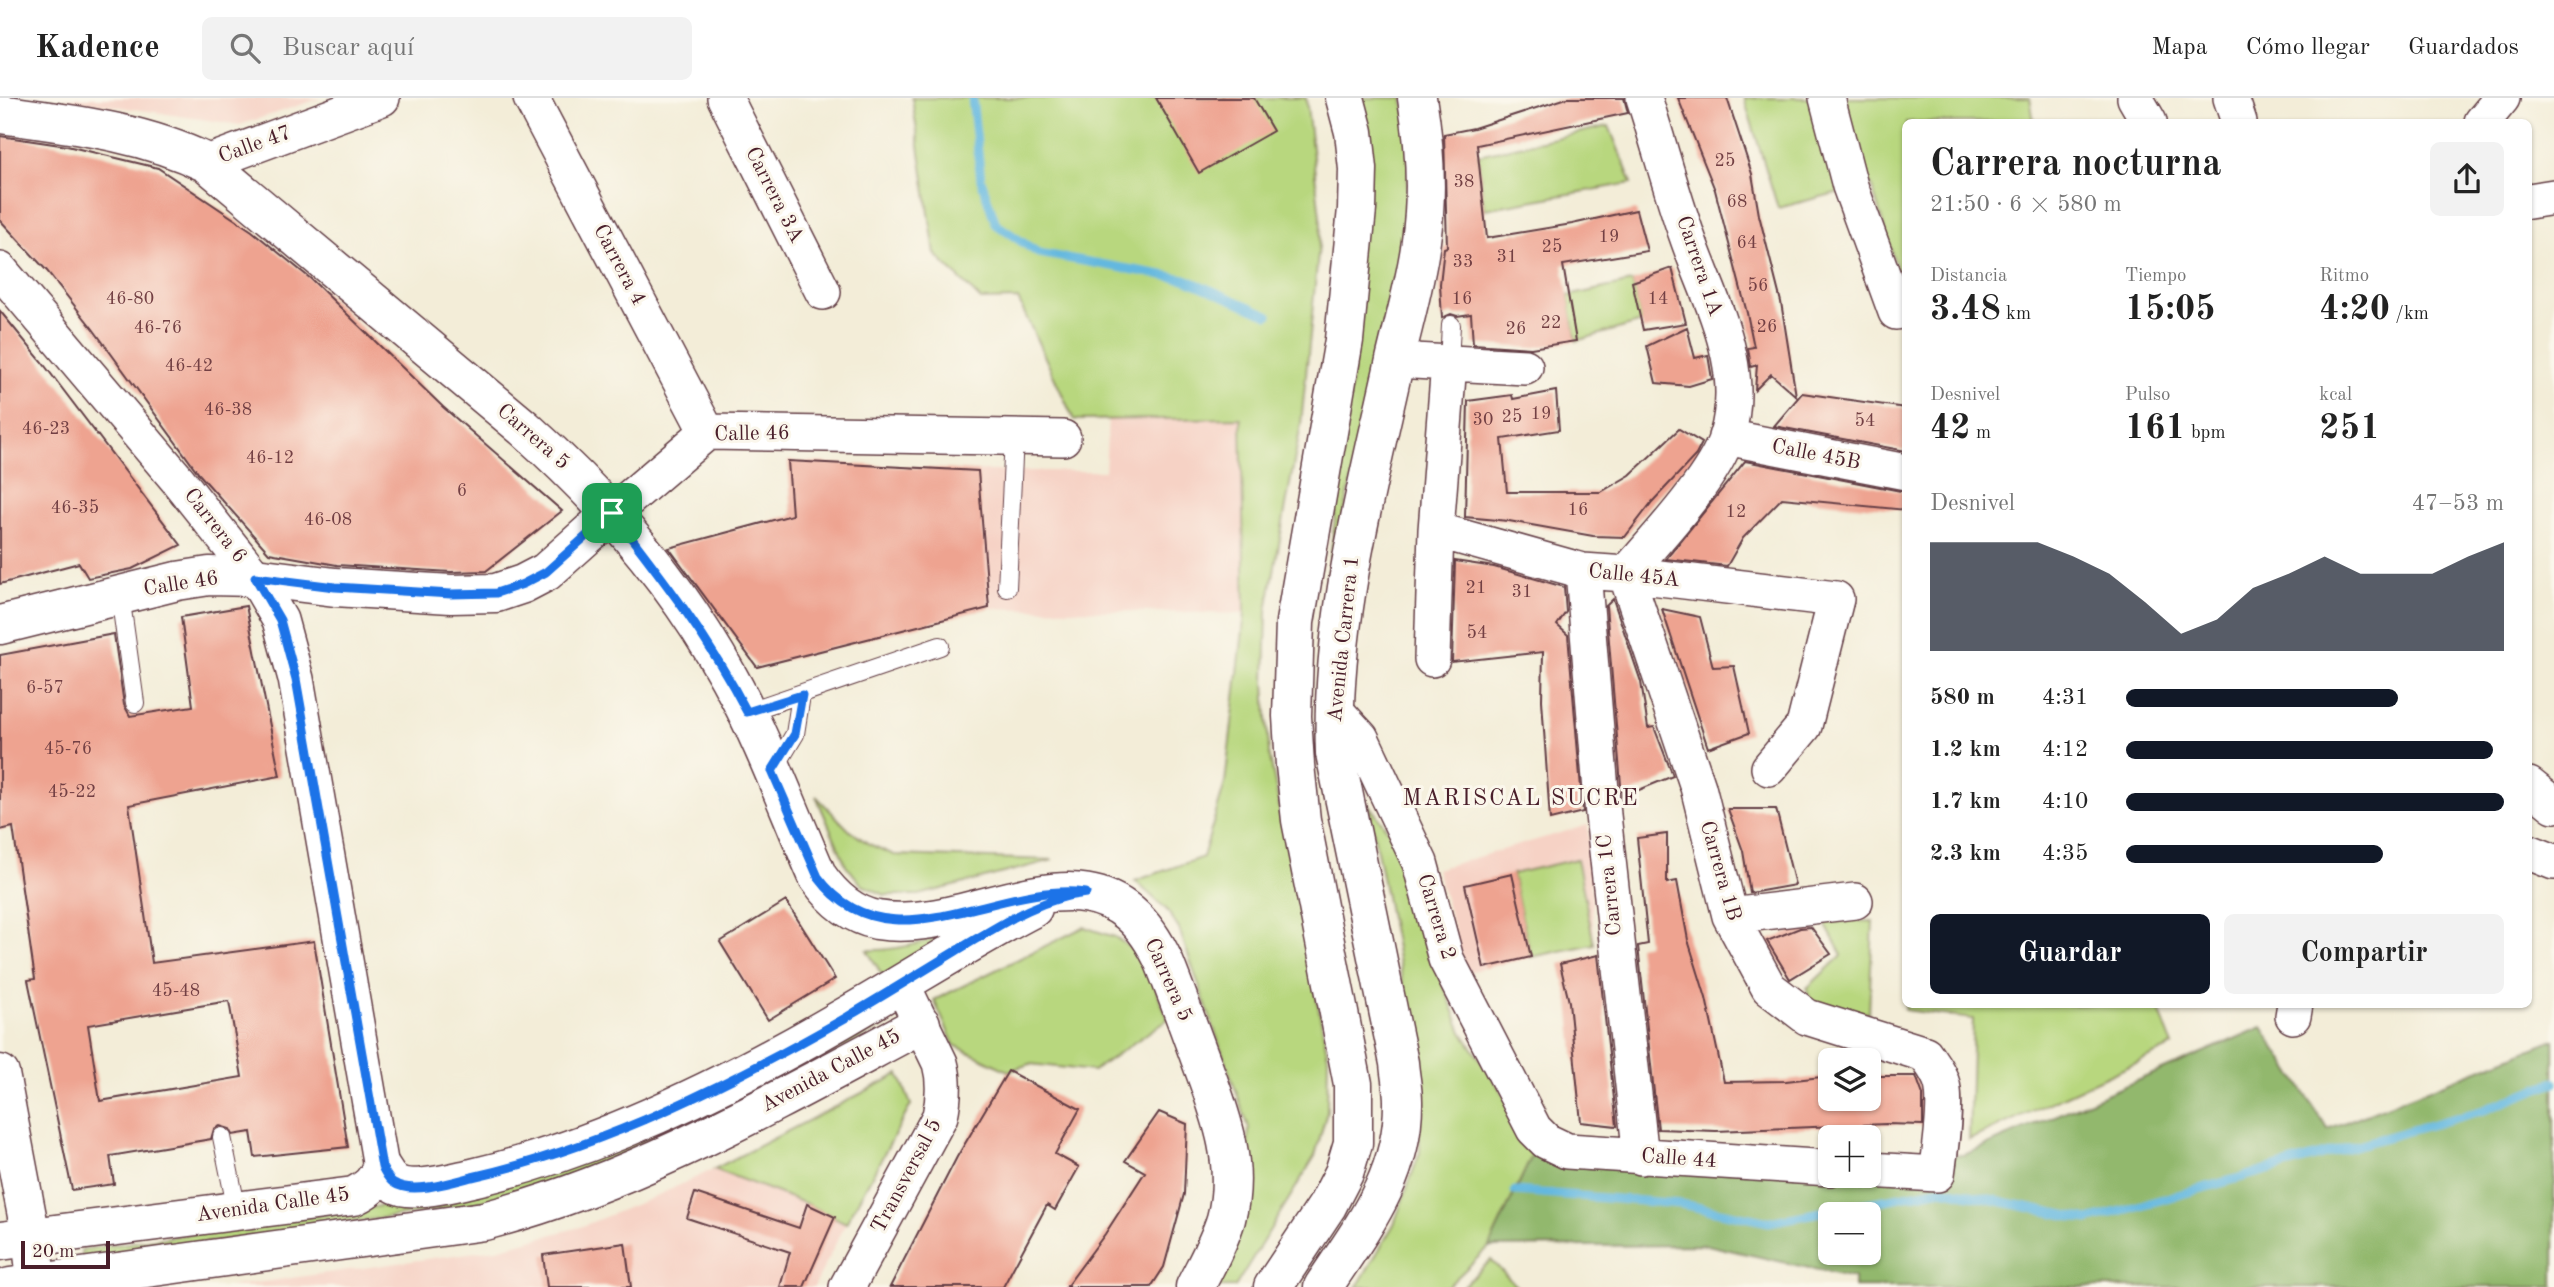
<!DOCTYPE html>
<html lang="es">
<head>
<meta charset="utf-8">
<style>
  body { margin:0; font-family:"Old Standard TT",serif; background:#f2f2f2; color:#222; height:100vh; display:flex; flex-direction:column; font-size:26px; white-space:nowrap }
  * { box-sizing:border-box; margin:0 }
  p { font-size:23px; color:#767676 }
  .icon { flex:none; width:38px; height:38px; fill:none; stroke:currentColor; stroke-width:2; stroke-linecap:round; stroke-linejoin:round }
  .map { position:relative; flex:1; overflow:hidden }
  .drawer { position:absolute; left:1902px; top:21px; width:630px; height:889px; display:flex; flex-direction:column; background:#fff; border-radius:10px; box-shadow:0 2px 5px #0004 }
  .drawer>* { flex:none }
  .controls { position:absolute; left:1818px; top:950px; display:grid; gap:14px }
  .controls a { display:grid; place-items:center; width:63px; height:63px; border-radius:10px; background:#fff; box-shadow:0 2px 5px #0004; font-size:35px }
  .scale { position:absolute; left:21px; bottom:18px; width:89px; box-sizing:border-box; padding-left:7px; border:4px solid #4a1f2b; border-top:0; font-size:19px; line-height:24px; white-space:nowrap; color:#4a1f2b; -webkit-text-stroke:5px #fbf7ec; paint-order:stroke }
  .pin { position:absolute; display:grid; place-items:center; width:60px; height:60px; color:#fff; margin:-30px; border-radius:14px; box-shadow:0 4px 10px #0006 }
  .round { display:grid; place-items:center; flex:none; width:74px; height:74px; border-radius:10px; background:#f2f2f2 }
  .head { display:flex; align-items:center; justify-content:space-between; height:119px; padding:0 28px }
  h1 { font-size:38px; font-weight:700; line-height:52px }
  .stats { display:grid; grid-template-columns:repeat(3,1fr); gap:10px; height:119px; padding:7px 28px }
  .stats div { display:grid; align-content:center }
  .stats b { font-size:35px; font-weight:700 }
  .stats small { font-size:19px; font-weight:400 }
  .stats p { font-size:19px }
  .chart { height:196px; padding:14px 28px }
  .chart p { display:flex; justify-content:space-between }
  .chart svg { width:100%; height:126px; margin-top:7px; fill:#111827; opacity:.7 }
  .primary-button { display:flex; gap:14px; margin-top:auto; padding:14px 28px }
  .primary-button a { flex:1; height:80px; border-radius:10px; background:#111827; color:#fff; font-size:28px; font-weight:700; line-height:80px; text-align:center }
  .primary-button a+a { background:#f2f2f2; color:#222 }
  ul { padding:0 28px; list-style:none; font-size:23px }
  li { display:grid; grid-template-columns:112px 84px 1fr; align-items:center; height:52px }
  li i { height:18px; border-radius:9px; background:#111827 }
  header { display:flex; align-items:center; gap:42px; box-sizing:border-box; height:98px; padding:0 35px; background:#fff; border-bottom:2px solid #e0e0e0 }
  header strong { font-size:33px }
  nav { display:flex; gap:38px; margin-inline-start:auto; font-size:24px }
  .search { width:490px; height:63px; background:#f2f2f2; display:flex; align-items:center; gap:18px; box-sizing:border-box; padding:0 24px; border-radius:10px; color:#767676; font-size:26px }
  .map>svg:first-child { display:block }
</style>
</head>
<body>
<header>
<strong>Kadence</strong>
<div class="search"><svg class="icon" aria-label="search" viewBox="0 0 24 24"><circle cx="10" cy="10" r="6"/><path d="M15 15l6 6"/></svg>Buscar aquí</div>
<nav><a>Mapa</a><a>Cómo llegar</a><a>Guardados</a></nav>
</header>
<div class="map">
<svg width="2554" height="1189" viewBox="0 0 2554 1189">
  <rect width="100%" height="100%" fill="#fbf7ec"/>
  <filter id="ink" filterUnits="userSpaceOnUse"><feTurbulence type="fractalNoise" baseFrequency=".0143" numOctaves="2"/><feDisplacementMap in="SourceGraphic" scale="14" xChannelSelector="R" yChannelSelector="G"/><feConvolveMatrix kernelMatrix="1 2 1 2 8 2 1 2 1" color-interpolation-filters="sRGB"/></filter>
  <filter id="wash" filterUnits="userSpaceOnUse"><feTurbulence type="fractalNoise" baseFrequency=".00686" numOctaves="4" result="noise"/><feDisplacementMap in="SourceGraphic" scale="28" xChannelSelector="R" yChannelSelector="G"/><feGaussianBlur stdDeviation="1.57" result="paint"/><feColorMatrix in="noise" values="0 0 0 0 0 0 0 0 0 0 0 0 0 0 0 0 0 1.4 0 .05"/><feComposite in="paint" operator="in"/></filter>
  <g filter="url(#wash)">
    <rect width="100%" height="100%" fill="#f3edd8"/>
    <!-- built -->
    <path fill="#f6d2c5" d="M60 0H321L240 27Z
      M1241 320 1245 516 989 510 978 373H1105L1108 321Z
      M1588 727 1594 846 1467 874 1436 771Z
      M714 1071 807 1106 846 1125 814 1189H228L497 1151 580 1129 654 1099Z"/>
    <!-- green -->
    <path fill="#b8d77e" stroke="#817b54" stroke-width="2" d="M912 0H1306L1321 127 1301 326 1267 512 1265 584 1269 655 1328 959 1327 1013 1315 1058 1235 1189H1217L1235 1142 1246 1081 1249 1030 1179 831 1166 811 1135 783 1203 759 1225 685 1245 515 1241 320 1074 322 1018 201 981 202 935 156Z
      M1351 0H1403L1410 42 1404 150 1326 495 1353 270Z
      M1744 0H2030L2034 24H1906V201L1871 86 1778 110Z
      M1609 28 1632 85 1484 111 1478 57Z
      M1632 184 1642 224 1576 243 1568 198Z
      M816 698 849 732 869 746 894 757 1053 762 919 797H885L862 787 846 767Z
      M1368 706 1398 745 1436 867 1462 934 1537 1047 1489 1149 1447 1189H1357L1394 1126 1420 1054 1415 948Z
      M1577 761 1594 846 1531 859 1512 776Z
      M991 820 884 880 867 852C909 854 952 834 991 820Z
      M1873 823 1869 915 1810 907 1807 890 1842 857 1824 824Z
      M1084 829 1115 839 1143 859 1168 921 1093 973 1030 966 1008 973 954 947 934 902Z
      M1906 906 2157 907 2173 948 1969 1042 1973 921 1905 912Z
      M879 917 885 927 694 1027 540 1090 453 1110 83 1162 81 1152 450 1098Z
      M899 976 911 1007 846 1125 807 1106 714 1071Z
      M1491 1162 1517 1189H1462Z"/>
    <!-- forest -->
    <path fill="#92b86d" stroke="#6e6c4c" stroke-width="2" fill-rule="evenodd" d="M2262 929 2328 1031 2554 942V1189H1854V1180L1707 1147 1489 1149 1537 1047 1830 1078H1869V1055L1964 1057ZM1830 1116H1869V1155H1830Z"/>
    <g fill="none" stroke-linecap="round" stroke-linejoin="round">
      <!-- stream -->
      <path stroke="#63b8df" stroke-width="9" d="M972 0 981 82 996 126 1038 155 1185 181 1268 217
        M1515 1093 1681 1106 1769 1124 1942 1091 2088 1122 2484 1012 2554 984"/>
    </g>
    <g id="blocks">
      <!-- building -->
      <path fill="#eea390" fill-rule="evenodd" d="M1156 0H1254L1273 33 1199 75Z
        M1567 0H1624L1628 15 1477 47 1487 140 1572 126 1636 112 1647 153 1563 167 1576 243 1531 250 1473 246 1471 216 1457 218 1451 216 1442 220 1440 186 1444 150 1447 149 1444 36 1474 30Z
        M1678 0H1727L1752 76 1759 117 1781 204 1796 298 1771 276 1755 292 1757 267 1751 269 1748 250 1754 249 1747 215 1715 92Z
        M0 38 67 48 158 70 252 133 311 181 443 309 562 413 486 473 451 474 337 467 269 455 199 376 93 231 47 173 0 122Z
        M1672 170 1686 225 1643 232 1632 184Z
        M0 213 42 264 181 447 132 471 88 480 79 465 0 486Z
        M1687 229 1695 260 1708 257 1712 281 1689 288 1656 285 1647 248Z
        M1556 293 1559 332 1502 341 1507 394H1601L1630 377 1679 331 1702 345 1696 357 1652 404 1625 439 1593 438 1509 423 1465 419 1468 303 1512 297 1513 301Z
        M1802 295 1906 310V353L1774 328Z
        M788 363 978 373 989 510 757 569 669 450 792 417Z
        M1745 363 1906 394V412L1782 400 1743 440 1727 468 1666 461Z
        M1455 463 1494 469 1564 489 1566 514 1557 527 1568 537 1583 714 1550 722 1542 602 1543 554 1452 564Z
        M1613 501 1641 584 1648 630 1654 629 1673 678 1622 699 1606 508Z
        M246 508 280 678 129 707 152 865 314 843 348 1049 255 1059 251 1034 233 1037 230 1031 220 1028 214 1031 211 1041 110 1058 114 1086 72 1092 28 882 35 881 13 729 0 732V557L114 536 124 607 130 618 193 608 181 519ZM229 903 242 979 100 1003 88 927Z
        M1662 511 1700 519 1713 569 1734 568 1749 635 1708 650Z
        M1728 711H1776L1795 787 1750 795 1743 753Z
        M1667 736V785L1677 783 1688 842 1706 900 1724 984 1786 983 1830 978V1001H1869V978H1916L1923 997V1027L1886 1026 1716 1033 1658 1031 1638 848 1648 846 1637 740Z
        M1512 776 1531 859 1484 870 1465 787Z
        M786 803 835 881 768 922 720 844Z
        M1811 829 1831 856 1790 881 1767 843 1800 830Z
        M1598 857 1617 1028 1581 1024 1569 904 1560 866Z
        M1008 973 1080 1011 1055 1056 1079 1069 1055 1112 1047 1107 1003 1189H890L957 1059Z
        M1159 1014 1187 1026 1184 1096 1164 1169 1151 1189H1066L1105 1136 1145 1074 1125 1063Z
        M695 1095 799 1130 807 1106 835 1119 804 1189H780L790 1154 687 1120Z
        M625 1145 631 1189H547L543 1157Z"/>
    </g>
  </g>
  <g filter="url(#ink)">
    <use href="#blocks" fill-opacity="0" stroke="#633e45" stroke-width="2"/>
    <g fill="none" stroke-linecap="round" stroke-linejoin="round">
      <!-- lane casing -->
      <g stroke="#633e45" stroke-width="20">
        <path id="lane" d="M1449 265 1451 227
          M1007 490 1014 338
          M120 497 135 605
          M747 614 940 548
          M774 671 795 636 801 597
          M222 1039 237 1113"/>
      </g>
      <!-- street casing -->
      <g stroke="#633e45" stroke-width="38">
        <path id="street" d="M531 0 707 334
          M725 0 823 194
          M1644 0C1659 46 1671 93 1687 138 1710 205 1748 266 1727 338 1714 380 1656 441 1626 476L1698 689 1730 818 1769 890 1807 919 1925 956C1931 965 1939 974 1942 986 1947 1006 1940 1055 1937 1076L1869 1072
          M1827 0 1850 88 1896 214
          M2135 0 2149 24
          M2231 0 2239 24
          M2482 24 2502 0
          M207 65 382 0
          M2529 103 2554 99
          M0 172 177 381 255 479 280 522 296 581 381 1069
          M1395 262 1525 269
          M1726 339 1906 374
          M612 415 707 334 1063 340
          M1436 432 1583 473 1626 476 1836 501 1804 628 1769 670
          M1583 473 1603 717 1641 1059
          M1432 561 1436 432 1449 265
          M1334 611 1361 640 1420 765 1446 861 1534 1031 1546 1043 1567 1053 1830 1070
          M2529 687 2554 707
          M2529 754 2554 764
          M1730 818 1855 803
          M2293 918 2295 906
          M847 1189 940 1018C944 1000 945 983 940 965L902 886"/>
      </g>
      <!-- secondary casing -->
      <g stroke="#633e45" stroke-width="41">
        <path id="secondary" d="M0 16C71 26 141 33 207 65L524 330C605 402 677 485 729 580 764 643 789 713 818 779 832 799 852 817 877 822 980 839 1101 725 1164 864 1177 896 1188 928 1200 960 1219 1012 1241 1064 1226 1121 1219 1145 1206 1167 1195 1189
          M0 527 177 483 209 478 255 479 335 489 451 496 496 495 523 486 546 474 612 415
          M381 1069C385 1074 388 1082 394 1085 411 1096 453 1084 472 1080 600 1051 732 985 845 919 908 883 969 843 1033 810
          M0 1143 354 1098C368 1091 377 1084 381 1069
          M10 1189 484 1123C639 1083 780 1001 921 926"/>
      </g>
      <!-- primary casing -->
      <g stroke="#633e45" stroke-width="41">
        <path id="primary" d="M0 976 31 1139 37 1189
          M1273 1189 1327 1108 1344 1075 1353 1045V986L1301 722 1295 667 1292 618 1295 524 1344 242 1357 111 1358 71 1354 34 1345 0
          M1323 1189C1362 1130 1404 1078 1403 1003 1403 991 1400 978 1399 965L1335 655C1330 522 1367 391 1395 262 1404 223 1416 183 1421 143 1428 96 1425 47 1417 0"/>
      </g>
      <!-- lane -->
      <use href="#lane" stroke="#fff" stroke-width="18"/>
      <!-- street -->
      <use href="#street" stroke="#fff" stroke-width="35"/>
      <!-- secondary -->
      <use href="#secondary" stroke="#fff" stroke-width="38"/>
      <!-- primary -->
      <use href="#primary" stroke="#fff" stroke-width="38"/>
    </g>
  </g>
  <g fill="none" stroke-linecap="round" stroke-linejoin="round" filter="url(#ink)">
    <!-- route casing -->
    <g stroke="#fff" stroke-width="14">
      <path id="route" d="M612 415C662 479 710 542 747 614L802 597 795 636 772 673 818 779C888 873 995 782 1086 795 1038 800 997 829 956 853 920 875 884 897 847 919 732 985 602 1050 472 1079 453 1084 411 1097 394 1085 388 1082 385 1074 382 1069L296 581 280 522 255 479 335 489 451 496 496 495 523 486 546 474Z"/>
    </g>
    <!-- route -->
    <use href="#route" stroke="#1a73e8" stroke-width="9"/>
  </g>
  <g text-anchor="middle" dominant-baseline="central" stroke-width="6" stroke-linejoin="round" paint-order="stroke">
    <!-- number labels -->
    <g font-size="18" fill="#734044">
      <text x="1725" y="63">25</text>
      <text x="1464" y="84">38</text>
      <text x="1737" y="104">68</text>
      <text x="1609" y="139">19</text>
      <text x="1747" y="145">64</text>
      <text x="1552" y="149">25</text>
      <text x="1507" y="159">31</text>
      <text x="1463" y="164">33</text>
      <text x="1758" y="188">56</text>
      <text x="130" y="201">46-80</text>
      <text x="1462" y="201">16</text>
      <text x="1658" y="201">14</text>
      <text x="1551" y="225">22</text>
      <text x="1767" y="229">26</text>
      <text x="158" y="230">46-76</text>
      <text x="1516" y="231">26</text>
      <text x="189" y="268">46-42</text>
      <text x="228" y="312">46-38</text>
      <text x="1541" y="316">19</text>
      <text x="1512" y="319">25</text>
      <text x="1483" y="322">30</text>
      <text x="1865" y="323">54</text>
      <text x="46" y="331">46-23</text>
      <text x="270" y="360">46-12</text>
      <text x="462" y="393">6</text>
      <text x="75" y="410">46-35</text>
      <text x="1578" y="412">16</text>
      <text x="1736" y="414">12</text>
      <text x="328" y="422">46-08</text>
      <text x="1476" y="490">21</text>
      <text x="1522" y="494">31</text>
      <text x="1477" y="535">54</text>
      <text x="45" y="590">6-57</text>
      <text x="68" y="651">45-76</text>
      <text x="72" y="694">45-22</text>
      <text x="176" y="893">45-48</text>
    </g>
    <!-- street labels -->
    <g font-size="21" fill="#4a1f2b" stroke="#fbf7ec">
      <text transform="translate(255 47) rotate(-20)">Calle 47</text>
      <text transform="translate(774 97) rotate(63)">Carrera 3A</text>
      <text transform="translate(619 167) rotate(62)">Carrera 4</text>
      <text transform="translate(1699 168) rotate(71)">Carrera 1A</text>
      <text transform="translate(752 336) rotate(-1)">Calle 46</text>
      <text transform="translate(533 339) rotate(41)">Carrera 5</text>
      <text transform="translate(1816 357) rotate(11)">Calle 45B</text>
      <text transform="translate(215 428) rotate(52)">Carrera 6</text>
      <text transform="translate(1634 478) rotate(6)">Calle 45A</text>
      <text transform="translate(181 486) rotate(-9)">Calle 46</text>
      <text transform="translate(1344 541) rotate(-84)">Avenida Carrera 1</text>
      <text transform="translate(1720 773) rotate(74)">Carrera 1B</text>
      <text transform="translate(1610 787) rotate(-96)">Carrera 1C</text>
      <text transform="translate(1436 819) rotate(73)">Carrera 2</text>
      <text transform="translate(1168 882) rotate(66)">Carrera 5</text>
      <text transform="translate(831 973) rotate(-28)">Avenida Calle 45</text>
      <text transform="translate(1679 1061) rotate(4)">Calle 44</text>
      <text transform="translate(907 1078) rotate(-62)">Transversal 5</text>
      <text transform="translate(273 1107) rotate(-8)">Avenida Calle 45</text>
    </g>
    <!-- neighbourhood labels -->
    <g font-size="23" letter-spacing="2" fill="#4a1f2b" stroke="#fbf7ec">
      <text x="1521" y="700">MARISCAL SUCRE</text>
    </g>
  </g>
</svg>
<div class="controls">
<a><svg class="icon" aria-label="layers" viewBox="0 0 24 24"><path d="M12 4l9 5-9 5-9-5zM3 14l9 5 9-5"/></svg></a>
<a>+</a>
<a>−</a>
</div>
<div class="scale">20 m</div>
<div class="pin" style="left:612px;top:415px;background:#1e9e55"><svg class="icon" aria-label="arrive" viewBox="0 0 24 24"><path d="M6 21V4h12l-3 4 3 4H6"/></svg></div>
<section class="drawer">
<div class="head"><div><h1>Carrera nocturna</h1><p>21:50 · 6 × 580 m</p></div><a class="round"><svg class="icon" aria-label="share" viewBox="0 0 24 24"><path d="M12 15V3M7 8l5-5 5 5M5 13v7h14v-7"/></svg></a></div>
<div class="stats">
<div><p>Distancia</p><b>3.48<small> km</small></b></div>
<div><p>Tiempo</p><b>15:05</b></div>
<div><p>Ritmo</p><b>4:20<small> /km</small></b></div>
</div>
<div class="stats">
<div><p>Desnivel</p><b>42<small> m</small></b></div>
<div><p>Pulso</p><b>161<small> bpm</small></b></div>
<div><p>kcal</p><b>251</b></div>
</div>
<div class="chart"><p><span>Desnivel</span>47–53 m</p>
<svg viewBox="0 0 160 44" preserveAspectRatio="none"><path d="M0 44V6L10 6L20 6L30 6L40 11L50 17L60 27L70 38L80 33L90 22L100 17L110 11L120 17L130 17L140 17L150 11L160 6V44z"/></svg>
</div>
<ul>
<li><b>580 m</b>4:31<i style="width:72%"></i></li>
<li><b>1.2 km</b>4:12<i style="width:97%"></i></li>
<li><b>1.7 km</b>4:10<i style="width:100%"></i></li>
<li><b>2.3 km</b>4:35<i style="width:68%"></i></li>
</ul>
<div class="primary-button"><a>Guardar</a><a>Compartir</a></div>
</section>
</div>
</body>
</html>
